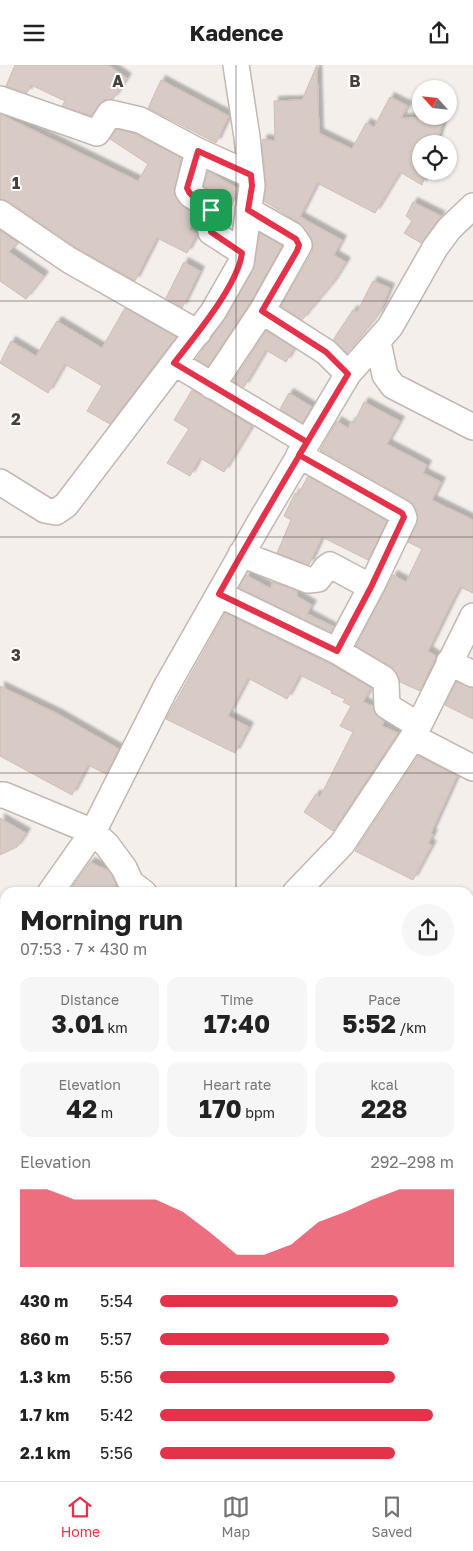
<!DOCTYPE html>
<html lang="en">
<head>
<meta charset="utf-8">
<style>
  body { margin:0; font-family:"Golos Text",sans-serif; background:#f6f6f6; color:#222; height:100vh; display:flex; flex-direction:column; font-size:19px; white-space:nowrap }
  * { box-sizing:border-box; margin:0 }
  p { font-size:16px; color:#767676 }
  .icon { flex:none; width:28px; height:28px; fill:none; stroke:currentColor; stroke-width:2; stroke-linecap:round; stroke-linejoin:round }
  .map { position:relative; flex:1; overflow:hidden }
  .panel { position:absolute; left:0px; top:822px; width:474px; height:594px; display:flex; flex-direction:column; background:#fff; border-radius:15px 15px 0 0; box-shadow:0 1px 4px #0004 }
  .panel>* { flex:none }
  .needle { width:32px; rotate:297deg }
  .controls { position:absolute; left:412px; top:15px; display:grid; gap:10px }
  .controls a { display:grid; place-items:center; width:45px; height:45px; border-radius:50%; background:#fff; box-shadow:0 1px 4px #0004; font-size:25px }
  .pin { position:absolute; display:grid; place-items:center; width:42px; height:42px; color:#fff; margin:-21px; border-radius:10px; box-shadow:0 2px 8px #0006 }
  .round { display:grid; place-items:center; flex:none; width:52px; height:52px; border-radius:26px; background:#f6f6f6 }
  .headline { display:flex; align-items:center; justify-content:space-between; height:85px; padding:0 20px }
  h1 { font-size:28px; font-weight:700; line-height:38px }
  .figures { display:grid; grid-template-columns:repeat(3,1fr); gap:8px; height:85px; padding:5px 20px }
  .figures div { display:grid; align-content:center; border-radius:12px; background:#f6f6f6; text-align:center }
  .figures b { font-size:25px; font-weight:700 }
  .figures small { font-size:14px; font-weight:400 }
  .figures p { font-size:14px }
  .chart { height:140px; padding:10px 20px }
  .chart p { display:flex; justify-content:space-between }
  .chart svg { width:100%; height:90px; margin-top:5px; fill:#e4324a; opacity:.7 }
  ul { padding:0 20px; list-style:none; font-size:16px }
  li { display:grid; grid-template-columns:80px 60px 1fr; align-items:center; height:38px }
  li i { height:12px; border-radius:6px; background:#e4324a }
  header { display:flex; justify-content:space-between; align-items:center; height:65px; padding:0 20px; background:#fff; font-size:22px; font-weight:700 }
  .dock { display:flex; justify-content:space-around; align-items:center; height:70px; border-top:1px solid #e0e0e0; background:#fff; font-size:14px; color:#767676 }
  .dock a { display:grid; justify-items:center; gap:2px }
  .dock .current { color:#e4324a }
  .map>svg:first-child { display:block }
</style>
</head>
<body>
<header><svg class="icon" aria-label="menu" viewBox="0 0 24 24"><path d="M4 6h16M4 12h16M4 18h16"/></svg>Kadence<svg class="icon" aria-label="share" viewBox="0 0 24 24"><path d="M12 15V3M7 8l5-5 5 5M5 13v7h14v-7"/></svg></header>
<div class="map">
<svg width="473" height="1416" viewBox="0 0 473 1416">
  <defs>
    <filter id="shadow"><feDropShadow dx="4.5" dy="-4.5" stdDeviation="1" flood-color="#0004"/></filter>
  </defs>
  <rect width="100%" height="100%" fill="#f4efeb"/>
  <!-- residential -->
  <path fill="#e7dfda" d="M0 1149 5 1152V1352L0 1361Z
    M5 1364V1411H41L38 1416H0V1373Z
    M113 1411H219L217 1416H120Z"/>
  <!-- building -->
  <path fill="#d8cbc5" stroke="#cfbeb6" filter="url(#shadow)" d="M15 0H108L127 13 113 34 104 35 91 51 62 41 65 36 31 20 27 28 6 21Z
    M317 0 319 68 352 84 366 58 374 62 390 32 408 41 401 53 444 54 436 79H421V106H427L422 120 400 107 375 148 317 118 300 152 342 175 334 190 346 197 332 219 302 255 281 241 312 187 313 179 311 172 299 158 264 136 266 120 262 78 263 74 275 76 274 36 302 35Z
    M161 15 229 51 216 78 148 43Z
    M0 49 138 116 148 99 110 74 117 64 135 69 181 93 174 129 180 139 196 150 189 164 197 169 187 188 157 173 135 216 77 183 8 136 0 134Z
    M208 106 237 123 232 141 204 121Z
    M413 137 441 151 421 178 404 168 412 156 406 151Z
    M0 165 18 178 9 187 44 211 26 234 0 216Z
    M260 168 282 181 250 238 208 301 196 294 225 254 253 205Z
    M184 197 200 206 182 243 166 233Z
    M373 216 390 223 380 247 347 288 333 275 353 245 357 247Z
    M125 243 176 272 110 359 87 346 102 321 65 299 48 328 0 298 11 276 36 291 57 256 102 283Z
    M266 266 294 283 286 297 266 285 244 322 233 316Z
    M192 325 252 361 224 407 200 393 190 411 167 398 189 364 174 355Z
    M289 328 312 342 302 358 280 344Z
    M364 337 400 356 387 379 427 400 423 408 441 417 432 435 473 455V528L460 522 451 539 428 586 436 591 420 626 400 617 392 602 356 581 393 510 406 517 422 484 408 477 418 453 415 443 410 436 320 385 337 356 348 363 351 357 354 358Z
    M308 411 387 456 368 495 322 472 309 500 277 488 291 455 284 451 295 428 298 430Z
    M246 510 270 523 273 517 297 526V531L312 540 307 549 333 563 331 567 239 523Z
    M225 548 330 599 371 623 363 637 373 641 375 649 384 656 382 661 398 668 333 766 304 747 316 729 320 732 353 667 340 661 351 641 343 637 345 634 331 628 332 626 300 610 287 634 248 613 228 651 249 662 235 688 166 654Z
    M456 617 473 623V654L445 640Z
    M0 621 58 649 119 684 106 709 88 700 72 730 0 691Z
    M418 691 457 711 431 768 433 769 428 779 432 780 413 815 355 786Z
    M0 753 26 768 17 782 0 790Z
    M90 797 109 806 112 810 116 819 111 828H81L72 822Z"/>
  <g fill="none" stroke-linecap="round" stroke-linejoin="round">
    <!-- street casing -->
    <g stroke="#c2b7b2" stroke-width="28">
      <path id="street" d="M0 34 97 68 110 48 140 55 198 86 188 126 191 130 210 142 211 167 242 187
        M198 86 251 110
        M0 148 69 195 198 268
        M262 246 326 287 348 309
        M378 277 385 310 393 321 473 362
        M175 298 307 377
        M212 321 262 246 299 180 292 170 248 145
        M299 390 402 448 404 453 371 522 337 586
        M0 417 45 445 56 447 66 440 213 247 241 198 252 121 247 72 236 0
        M241 489 308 515 318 514 326 503 330 500 371 522
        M219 529 337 586 384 614 386 618 387 641 418 660
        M449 597 473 609
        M413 672 473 703
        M0 730H4L93 767 107 780 124 803 131 818 144 828
        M50 828 93 767 165 624 260 457 348 309 390 262 435 183 449 164 473 141
        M295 828 342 779 413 672 473 551
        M0 991 5 994
        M0 1079 5 1070
        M0 1153 5 1156
        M469 1333 473 1336
        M0 1368 5 1360
        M353 1411 357 1416"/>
    </g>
    <!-- street -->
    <use href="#street" stroke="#fff" stroke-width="25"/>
  </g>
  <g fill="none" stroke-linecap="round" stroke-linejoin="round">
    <!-- route casing -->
    <g stroke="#fff" stroke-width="10">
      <path id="route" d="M211 145V167L242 188C238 220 195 271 174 298L307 377 299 390 402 448 404 452 371 522 337 586 219 529C260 455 304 382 348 309L326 287 262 246 297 186 299 180 296 174 248 145 252 121 251 110 198 86 187 123C191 135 205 134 211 145"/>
    </g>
    <!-- route -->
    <use href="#route" stroke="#e4324a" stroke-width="6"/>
  </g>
  <!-- grid -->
  <path fill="none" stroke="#483e3a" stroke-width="1" stroke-opacity="0.55" d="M236 0V828M0 236H473M0 472H473M0 708H473M0 944H5M469 944H473M0 1180H5M469 1180H473M236 1411V1416"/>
  <g font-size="16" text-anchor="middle" font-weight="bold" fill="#483e3a" stroke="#fff" stroke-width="4" stroke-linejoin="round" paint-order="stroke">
    <text x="118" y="22">A</text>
    <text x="355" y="22">B</text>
    <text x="16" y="124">1</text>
    <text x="16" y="360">2</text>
    <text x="16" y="596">3</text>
  </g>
</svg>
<div class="controls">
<a><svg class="needle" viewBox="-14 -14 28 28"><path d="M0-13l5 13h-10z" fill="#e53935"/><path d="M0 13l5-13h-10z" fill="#767676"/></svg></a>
<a><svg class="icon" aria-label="locate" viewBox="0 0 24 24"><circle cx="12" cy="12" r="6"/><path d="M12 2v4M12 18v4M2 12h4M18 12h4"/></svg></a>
</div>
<div class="pin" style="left:211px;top:145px;background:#1e9e55"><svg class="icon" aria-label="arrive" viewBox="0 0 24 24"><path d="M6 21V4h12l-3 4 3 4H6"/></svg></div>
<section class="panel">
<div class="headline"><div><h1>Morning run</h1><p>07:53 · 7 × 430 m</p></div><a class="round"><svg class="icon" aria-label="share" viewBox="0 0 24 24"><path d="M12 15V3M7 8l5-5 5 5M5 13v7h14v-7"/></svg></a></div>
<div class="figures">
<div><p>Distance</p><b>3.01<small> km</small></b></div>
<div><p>Time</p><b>17:40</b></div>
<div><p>Pace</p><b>5:52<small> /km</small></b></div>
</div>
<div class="figures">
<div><p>Elevation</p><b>42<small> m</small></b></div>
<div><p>Heart rate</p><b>170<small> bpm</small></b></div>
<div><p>kcal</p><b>228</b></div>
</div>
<div class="chart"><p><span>Elevation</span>292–298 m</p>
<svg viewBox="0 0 160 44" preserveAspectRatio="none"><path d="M0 44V6L10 6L20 11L30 11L40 11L50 11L60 17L70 27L80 38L90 38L100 33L110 22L120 17L130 11L140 6L150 6L160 6V44z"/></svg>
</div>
<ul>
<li><b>430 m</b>5:54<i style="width:81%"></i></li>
<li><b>860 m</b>5:57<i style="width:78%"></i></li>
<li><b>1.3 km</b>5:56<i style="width:80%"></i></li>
<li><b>1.7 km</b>5:42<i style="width:93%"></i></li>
<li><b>2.1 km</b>5:56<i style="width:80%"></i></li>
</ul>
</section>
</div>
<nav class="dock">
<a class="current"><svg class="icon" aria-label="home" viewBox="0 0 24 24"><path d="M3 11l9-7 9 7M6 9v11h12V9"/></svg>Home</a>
<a><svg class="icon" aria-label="map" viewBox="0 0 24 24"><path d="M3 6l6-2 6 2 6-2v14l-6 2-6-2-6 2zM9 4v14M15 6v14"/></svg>Map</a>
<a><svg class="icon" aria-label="saved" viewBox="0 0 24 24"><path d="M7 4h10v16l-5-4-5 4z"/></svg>Saved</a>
</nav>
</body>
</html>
